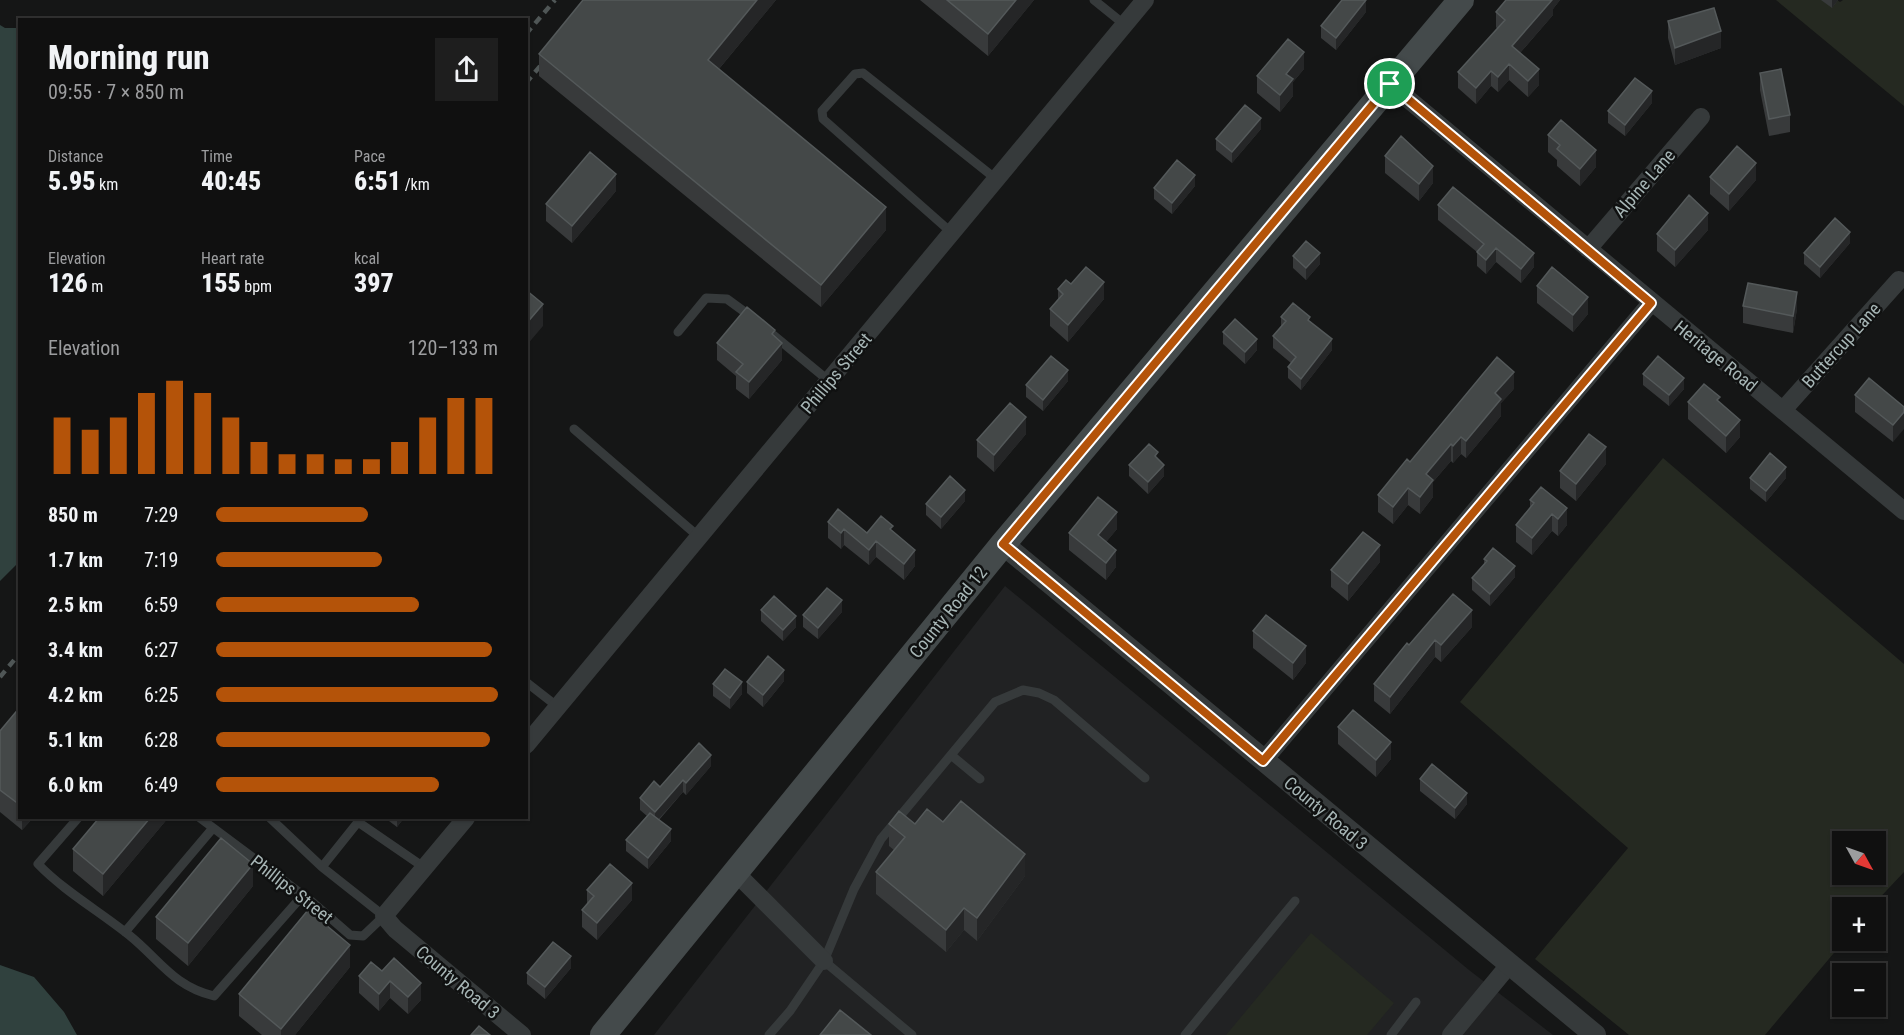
<!DOCTYPE html>
<html lang="en">
<head>
<meta charset="utf-8">
<style>
  body { margin:0; font-family:"Roboto Condensed",sans-serif; background:#1e1e1e; color:#f1f3f6; height:100vh; display:flex; flex-direction:column; font-size:22px; white-space:nowrap }
  * { box-sizing:border-box; margin:0 }
  p { font-size:20px; color:#9c9d9f }
  .icon { flex:none; width:33px; height:33px; fill:none; stroke:currentColor; stroke-width:2; stroke-linecap:round; stroke-linejoin:round }
  .map { position:relative; flex:1; overflow:hidden }
  .drawer { position:absolute; left:18px; top:18px; width:510px; height:801px; display:flex; flex-direction:column; background:#101010; border-radius:0px; box-shadow:0 2px 4px #0004,0 0 0 2px #303030 }
  .drawer>* { flex:none }
  .needle { width:39px; rotate:130deg }
  .controls { position:absolute; left:1832px; top:831px; display:grid; gap:12px }
  .controls a { display:grid; place-items:center; width:54px; height:54px; border-radius:0px; background:#101010; box-shadow:0 2px 4px #0004,0 0 0 2px #303030; font-size:30px }
  .pin { position:absolute; display:grid; place-items:center; width:51px; height:51px; color:#fff; margin:-26px; border:3px solid #fff; border-radius:50%; box-shadow:0 2px 6px #0007 }
  .round { display:grid; place-items:center; flex:none; width:63px; height:63px; border-radius:0px; background:#1e1e1e }
  .head { display:flex; align-items:center; justify-content:space-between; height:102px; padding:0 30px }
  h1 { font-size:33px; font-weight:800; line-height:45px }
  .figures { display:grid; grid-template-columns:repeat(3,1fr); gap:9px; height:102px; padding:6px 30px }
  .figures div { display:grid; align-content:center }
  .figures b { font-size:26px; font-weight:800 }
  .figures small { font-size:16px; font-weight:400 }
  .figures p { font-size:16px }
  .chart { height:168px; padding:12px 30px }
  .chart p { display:flex; justify-content:space-between }
  .chart svg { width:100%; height:108px; margin-top:6px; stroke:#b45309; stroke-width:6 }
  ul { padding:0 30px; list-style:none; font-size:20px }
  li { display:grid; grid-template-columns:96px 72px 1fr; align-items:center; height:45px }
  li i { height:15px; border-radius:8px; background:#b45309 }
  .map>svg:first-child { display:block }
</style>
</head>
<body>
<div class="map">
<svg width="1904" height="1035" viewBox="0 0 1904 1035">
  <rect width="100%" height="100%" fill="#151616"/>
  <!-- built -->
  <path fill="#212223" d="M1005 586 1469 970 1553 1035H654Z"/>
  <!-- green -->
  <path fill="#252921" fill-rule="evenodd" d="M1776 0H1837L1840 2 1843 0H1904V106Z
    M1663 458 1904 664V872L1871 907 1842 908 1844 941 1765 1035H1629L1535 959 1628 848 1460 702ZM1842 842H1875V874H1842Z
    M1311 933 1394 1003 1367 1035H1226Z"/>
  <!-- water -->
  <path fill="#30413e" d="M0 25 5 28H20V561L0 581Z
    M0 965 34 977 64 1012 77 1035H0Z"/>
  <g fill="none" stroke-linecap="round" stroke-linejoin="round">
    <!-- service -->
    <path stroke="#363a3b" stroke-width="9" d="M1094 0 1125 25
      M952 233 823 119 822 111 855 74 863 73 996 179
      M766 329 829 381
      M678 332 706 298 727 299 753 318
      M574 429 699 537
      M526 682 558 707
      M951 755 980 779
      M78 818 38 864C64 891 99 911 129 935 160 960 173 986 214 996L303 895
      M200 818 311 901 350 935 363 936 384 916 322 867 358 822 425 868
      M270 818 322 867
      M125 932 213 828
      M824 961 912 1035
      M769 1035 790 1011 824 961 854 889 881 839 995 702 1023 690 1039 693 1054 700 1145 778
      M1185 1035 1295 901
      M1391 1035 1416 1002"/>
    <!-- minor -->
    <path stroke="#363a3b" stroke-width="18" d="M1390 84 1904 511
      M1588 249 1701 117
      M1783 410 1899 280
      M526 745 1145 0
      M1263 761 1651 303
      M466 818 384 916 395 929 522 1035
      M736 873 824 961
      M1451 1035 1509 965"/>
    <!-- tertiary -->
    <path stroke="#363a3b" stroke-width="22" d="M1003 544 1595 1035"/>
    <!-- secondary -->
    <path stroke="#444a4b" stroke-width="26" d="M603 1035 1003 544 1461 0"/>
    <!-- rail -->
    <path stroke="#4f5656" stroke-width="4.5" stroke-dasharray="8 6" stroke-linecap="butt" d="M526 34 555 0
      M526 83 551 53
      M0 677 20 653"/>
  </g>
  <!-- wall -->
  <path fill="#383a3b" d="M583 0H776L719 69 886 230 821 307 539 76V54Z
    M920 0H1034L988 56Z
    M1506 0H1560L1553 9V15L1520 53 1539 85 1528 97 1509 80 1498 92 1491 86 1476 104 1458 88V72L1497 29 1496 27V12Z
    M1821 0H1838L1832 8Z
    M1366 12 1336 50 1321 38V26Z
    M1668 21 1721 48 1675 65 1668 38Z
    M1304 69 1293 82V96L1280 112 1257 93V76Z
    M1760 73 1790 115V132L1769 136 1760 90Z
    M1652 103 1625 136 1608 123V111Z
    M1261 129 1232 163 1216 150V139Z
    M1548 135 1596 167 1580 186 1557 166V160L1548 152Z
    M1385 156 1433 183 1419 201 1385 173Z
    M1710 177 1756 180 1729 211 1710 194Z
    M1195 186 1172 214 1154 199V188Z
    M616 191 572 243 546 221V204Z
    M1438 205 1534 267 1521 283 1496 262 1486 274 1477 266V252L1438 220Z
    M1708 230 1675 267 1657 251V234Z
    M1850 243 1820 278 1804 264V253Z
    M1293 256 1320 264 1306 280 1293 268Z
    M1071 284 1104 299 1068 342 1050 326V309L1058 301V289Z
    M1537 286 1588 314 1573 332 1537 303Z
    M1743 306 1797 309 1793 333 1743 323Z
    M1281 317 1310 321 1332 350 1301 390 1288 378V367L1291 363 1273 348V336L1281 327Z
    M1223 332 1257 350 1245 364 1223 344Z
    M775 337 782 360 749 399 736 389V376L717 360V343Z
    M1643 374 1684 389 1669 406 1643 385Z
    M1068 381 1043 411 1026 397V385Z
    M1514 389 1501 403V416L1466 458 1461 454 1453 463 1451 461 1433 482V497L1420 514 1408 505 1393 524 1378 512V495Z
    M1855 395 1904 407 1893 442 1855 412Z
    M1688 402 1740 437 1726 453 1688 419Z
    M1026 434 994 472 977 457V440Z
    M1158 459 1164 476 1148 494 1129 476V465Z
    M1606 464 1576 501 1560 488V471Z
    M1750 478H1786L1766 502 1750 489Z
    M1541 487 1567 525 1558 536 1552 531 1532 555 1516 542V525L1530 508V500Z
    M965 501 941 529 926 515V504Z
    M828 522 867 533 893 532 915 566 904 580 876 557 869 565 844 545 841 549 828 538Z
    M1117 529 1106 542 1116 567 1106 580 1069 550V533Z
    M1484 559 1515 577 1490 606 1472 590V578L1484 565Z
    M1380 562 1348 601 1331 587V570Z
    M761 610 796 627 783 641 761 621Z
    M842 612 818 639 803 627V615Z
    M1472 627 1441 662 1435 657 1390 714 1374 701V684L1409 645Z
    M1253 631 1306 663 1293 680 1253 648Z
    M784 681 763 707 747 693V682Z
    M713 684 742 694 730 709 713 696Z
    M20 707V818H33L22 830 0 812V731Z
    M1338 727 1391 759 1376 777 1338 744Z
    M711 766 686 795 683 792 659 820 671 841 648 869 626 851V840L647 816 640 810V798L660 787Z
    M1420 779 1467 804 1455 819 1420 791Z
    M168 818 103 896 73 871V849Z
    M385 818H404L397 827Z
    M943 822 1025 876 977 941 964 930 946 952 876 894V872L894 850 889 846V824H915Z
    M253 886 188 966 156 939V917Z
    M587 890 632 900 597 940 582 927V910L587 904Z
    M350 967 295 1035H262L239 1016V994Z
    M571 968 545 999 527 984V973Z
    M382 971 421 1000 408 1014 390 998 379 1011 359 993V976Z"/>
  <!-- shaded-wall -->
  <path fill="#252627" d="M757 0H776L708 82V60Z
    M1016 0H1034L988 56V34Z
    M1366 0V12L1336 50V38Z
    M1550 0H1560L1553 9V15L1512 62V46Z
    M1832 0H1838L1832 8Z
    M1721 31V48L1675 65V48Z
    M1304 52V69L1293 82V96L1280 112V95L1286 74Z
    M1509 64V80L1498 92V77Z
    M1539 69V85L1528 97V81Z
    M1491 71V86L1476 104V88Z
    M1652 91V103L1625 136V125Z
    M1261 118V129L1232 163V152Z
    M1596 150V167L1580 186V169Z
    M1756 163V180L1729 211V194Z
    M1433 166V183L1419 201V184Z
    M616 174V191L572 243V226Z
    M1195 175V186L1172 214V203Z
    M886 207V230L821 307V285Z
    M1708 213V230L1675 267V250Z
    M1850 232V243L1820 278V267Z
    M1496 248V262L1486 274V260Z
    M1320 253V264L1306 280V268Z
    M1534 253V267L1521 283V269Z
    M1104 282V299L1068 342V325Z
    M1797 292V309L1793 333V316Z
    M1588 297V314L1573 332V315Z
    M543 304V326L526 346V324Z
    M1257 339V350L1245 364V352Z
    M1332 339V350L1301 390V379Z
    M782 343V360L749 399V382Z
    M1068 370V381L1043 411V400Z
    M1514 372V389L1501 403V416L1466 458V441L1495 393Z
    M1684 378V389L1669 406V395Z
    M1904 412V429L1893 442V425Z
    M1026 417V434L994 472V455Z
    M1740 420V437L1726 453V436Z
    M1461 437V454L1453 463V446Z
    M1451 444V461L1433 482V497L1420 514V497L1426 474Z
    M1606 447V464L1576 501V484Z
    M1164 465V476L1148 494V482Z
    M1786 467V478L1766 502V491Z
    M1408 488V505L1393 524V507Z
    M965 490V501L941 529V517Z
    M1567 508V525L1558 536V519Z
    M1117 512V529L1098 552V535Z
    M1552 514V531L1532 555V538Z
    M844 529V545L841 549V533Z
    M876 541V557L869 565V550Z
    M1380 545V562L1348 601V584Z
    M915 550V566L904 580V564Z
    M1116 550V567L1106 580V563Z
    M1515 566V577L1490 606V594Z
    M842 600V612L818 639V628Z
    M1472 610V627L1441 662V645Z
    M796 616V627L783 641V630Z
    M1435 640V657L1390 714V697Z
    M1306 646V663L1293 680V663Z
    M784 670V681L763 707V695Z
    M742 682V694L730 709V698Z
    M1391 742V759L1376 777V760Z
    M711 755V766L686 795V783Z
    M683 780V792L655 823V812Z
    M1467 793V804L1455 819V808Z
    M22 818H33L22 830Z
    M150 818H168L103 896V874Z
    M397 818H404L397 827Z
    M671 829V841L648 869V858Z
    M1025 854V876L977 941V918Z
    M253 864V886L188 966V943Z
    M632 883V900L597 940V923Z
    M964 908V930L946 952V930Z
    M350 945V967L295 1035H281V1029Z
    M571 956V968L545 999V987Z
    M390 981V998L379 1011V994Z
    M421 983V1000L408 1014V997Z"/>
  <!-- building -->
  <path fill="#444848" stroke="#54595a" stroke-width="1.5" d="M583 0H757L708 60 886 207 821 285 539 54Z
    M947 0H1016L988 34Z
    M1342 0H1366L1336 38 1321 26Z
    M1506 0H1552L1512 46 1539 69 1528 81 1509 64 1498 77 1491 71 1476 88 1458 72 1505 20 1496 12Z
    M1714 8 1721 31 1675 48 1668 21Z
    M1288 39 1304 52 1286 74 1293 79 1280 95 1257 76Z
    M1781 69 1790 115 1769 119 1760 73Z
    M1635 78 1652 91 1625 125 1608 111Z
    M1245 105 1261 118 1232 152 1216 139Z
    M1561 120 1596 150 1580 169 1557 149 1560 145 1548 135Z
    M1401 136 1433 166 1419 184 1385 156Z
    M1737 146 1756 163 1729 194 1710 177Z
    M590 152 616 174 572 226 546 204Z
    M1177 160 1195 175 1172 203 1154 188Z
    M1453 187 1534 253 1521 269 1496 248 1486 260 1477 252 1484 244 1438 205Z
    M1689 195 1708 213 1675 250 1657 234Z
    M1835 218 1850 232 1820 267 1804 253Z
    M1306 241 1320 253 1306 268 1293 256Z
    M1086 267 1104 282 1068 325 1050 309 1063 294 1058 289 1066 280 1071 284Z
    M1552 267 1588 297 1573 315 1537 286Z
    M1748 283 1797 292 1793 316 1743 306Z
    M526 290 543 304 526 324Z
    M1293 303 1310 317 1308 320 1332 339 1301 379 1288 367 1296 357 1273 336 1286 321 1281 317Z
    M747 307 775 330 772 334 782 343 749 382 736 372 743 364 717 343Z
    M1235 319 1257 339 1245 352 1223 332Z
    M1051 356 1068 370 1043 400 1026 385Z
    M1658 356 1684 378 1669 395 1643 374Z
    M1497 357 1514 372 1495 393 1501 399 1466 441 1461 437 1453 446 1451 444 1426 474 1433 480 1420 497 1408 488 1393 507 1378 495 1407 459 1410 462Z
    M1869 378 1904 407V412L1893 425 1855 395Z
    M1704 384 1720 397 1717 400 1740 420 1726 436 1688 402Z
    M1010 403 1026 417 994 455 977 440Z
    M1589 434 1606 447 1576 484 1560 471Z
    M1149 444 1158 452 1155 456 1164 465 1148 482 1129 465Z
    M1770 453 1786 467 1766 491 1750 478Z
    M950 476 965 490 941 517 926 504Z
    M1541 487 1567 508 1558 519 1552 514 1532 538 1516 525 1534 503 1530 500Z
    M1098 497 1117 512 1098 535 1116 550 1106 563 1069 533Z
    M838 509 867 533 881 516 893 526 890 529 915 550 904 564 876 541 869 550 844 529 841 533 828 522Z
    M1363 532 1380 545 1348 584 1331 570Z
    M1493 548 1515 566 1490 594 1472 578 1487 561 1484 559Z
    M827 588 842 600 818 628 803 615Z
    M1453 594 1472 610 1441 645 1435 640 1390 697 1374 684 1407 643 1409 645Z
    M774 596 796 616 783 630 761 610Z
    M1266 615 1306 646 1293 663 1253 631Z
    M768 656 784 670 763 695 747 682Z
    M725 669 742 682 730 698 713 684Z
    M20 707V805L0 790V731Z
    M1353 710 1391 742 1376 760 1338 727Z
    M699 743 711 755 686 783 683 780 655 812 640 798 654 781 660 787Z
    M1432 764 1467 793 1455 808 1420 779Z
    M961 801 1025 854 977 918 964 908 946 930 876 872 905 837 889 824 899 811 915 824 927 809 943 822Z
    M650 813 671 829 648 858 626 840Z
    M99 818H150L103 874 73 849Z
    M221 838 253 864 188 943 156 917Z
    M610 864 632 883 597 923 582 910 594 896 587 890Z
    M308 910 350 945 281 1029 239 994Z
    M553 942 571 956 545 987 527 973Z
    M394 958 421 983 408 997 390 981 379 994 359 976 371 962 382 971Z
    M840 1010 871 1035H820Z
    M479 1026 490 1035H471Z"/>
  <g fill="none" stroke-linecap="round" stroke-linejoin="round">
    <!-- route casing -->
    <g stroke="#fff" stroke-width="12">
      <path id="route" d="M1390 84 1651 303 1263 761 1003 544Z"/>
    </g>
    <!-- route -->
    <use href="#route" stroke="#b45309" stroke-width="8"/>
  </g>
  <g text-anchor="middle" dominant-baseline="central" stroke-width="5" stroke-linejoin="round" paint-order="stroke">
    <!-- street labels -->
    <g font-size="18" fill="#a7b6b6" stroke="#101111">
      <text transform="translate(1644 183) rotate(-49)">Alpine Lane</text>
      <text transform="translate(1841 345) rotate(-48)">Buttercup Lane</text>
      <text transform="translate(1716 356) rotate(39)">Heritage Road</text>
      <text transform="translate(836 373) rotate(-50)">Phillips Street</text>
      <text transform="translate(948 612) rotate(-51)">County Road 12</text>
      <text transform="translate(1326 813) rotate(40)">County Road 3</text>
      <text transform="translate(292 889) rotate(38)">Phillips Street</text>
      <text transform="translate(458 982) rotate(40)">County Road 3</text>
    </g>
  </g>
</svg>
<div class="controls">
<a><svg class="needle" viewBox="-14 -14 28 28"><path d="M0-13l5 13h-10z" fill="#e53935"/><path d="M0 13l5-13h-10z" fill="#9c9d9f"/></svg></a>
<a>+</a>
<a>−</a>
</div>
<div class="pin" style="left:1390px;top:84px;background:#1e9e55"><svg class="icon" aria-label="arrive" viewBox="0 0 24 24"><path d="M6 21V4h12l-3 4 3 4H6"/></svg></div>
<section class="drawer">
<div class="head"><div><h1>Morning run</h1><p>09:55 · 7 × 850 m</p></div><a class="round"><svg class="icon" aria-label="share" viewBox="0 0 24 24"><path d="M12 15V3M7 8l5-5 5 5M5 13v7h14v-7"/></svg></a></div>
<div class="figures">
<div><p>Distance</p><b>5.95<small> km</small></b></div>
<div><p>Time</p><b>40:45</b></div>
<div><p>Pace</p><b>6:51<small> /km</small></b></div>
</div>
<div class="figures">
<div><p>Elevation</p><b>126<small> m</small></b></div>
<div><p>Heart rate</p><b>155<small> bpm</small></b></div>
<div><p>kcal</p><b>397</b></div>
</div>
<div class="chart"><p><span>Elevation</span>120–133 m</p>
<svg viewBox="0 0 160 44" preserveAspectRatio="none"><path d="M5 44V21M15 44V26M25 44V21M35 44V11M45 44V6M55 44V11M65 44V21M75 44V31M85 44V36M95 44V36M105 44V38M115 44V38M125 44V31M135 44V21M145 44V13M155 44V13"/></svg>
</div>
<ul>
<li><b>850 m</b>7:29<i style="width:54%"></i></li>
<li><b>1.7 km</b>7:19<i style="width:59%"></i></li>
<li><b>2.5 km</b>6:59<i style="width:72%"></i></li>
<li><b>3.4 km</b>6:27<i style="width:98%"></i></li>
<li><b>4.2 km</b>6:25<i style="width:100%"></i></li>
<li><b>5.1 km</b>6:28<i style="width:97%"></i></li>
<li><b>6.0 km</b>6:49<i style="width:79%"></i></li>
</ul>
</section>
</div>
</body>
</html>
